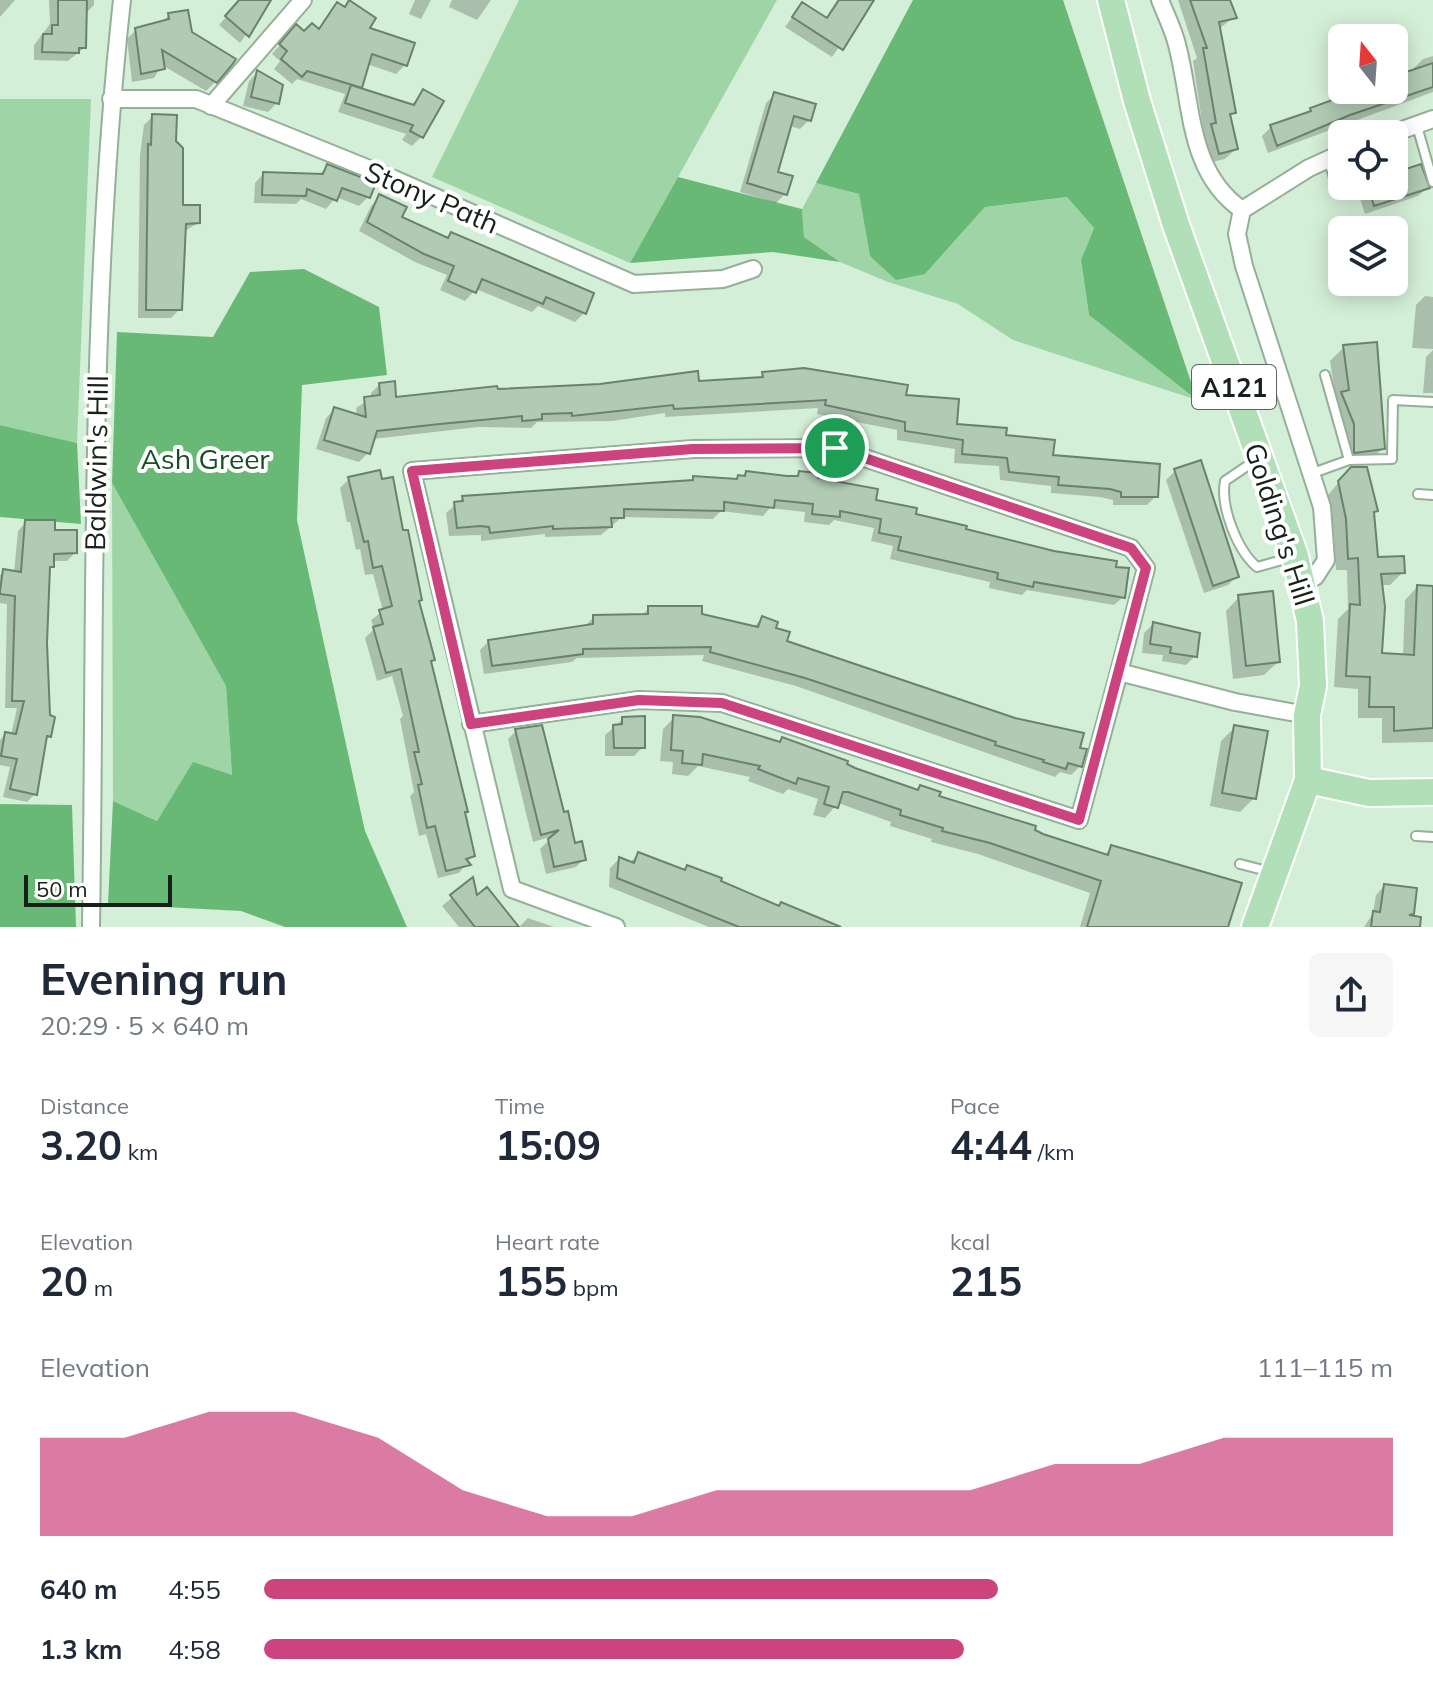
<!DOCTYPE html>
<html lang="en">
<head>
<meta charset="utf-8">
<style>
  body { margin:0; font-family:Mulish,sans-serif; background:#f6f6f7; color:#1f2937; height:100vh; display:flex; flex-direction:column; font-size:30px; white-space:nowrap }
  * { box-sizing:border-box; margin:0 }
  p { font-size:26px; color:#747a83 }
  .icon { flex:none; width:44px; height:44px; fill:none; stroke:currentColor; stroke-width:2; stroke-linecap:round; stroke-linejoin:round }
  .map { position:relative; height:927px; overflow:hidden }
  .side { display:flex; flex-direction:column; background:#fff; flex:1 }
  .side>* { flex:none }
  .needle { width:52px; rotate:343deg }
  .buttons { position:absolute; left:1328px; top:24px; display:grid; gap:16px }
  .buttons a { display:grid; place-items:center; width:80px; height:80px; border-radius:12px; background:#fff; box-shadow:0 4px 20px #0003; font-size:40px }
  .scale { position:absolute; left:24px; bottom:20px; width:148px; box-sizing:border-box; padding-left:8px; border:4px solid #172119; border-top:0; font-size:22px; line-height:28px; white-space:nowrap; color:#172119; -webkit-text-stroke:6px #fff; paint-order:stroke }
  .pin { position:absolute; display:grid; place-items:center; width:68px; height:68px; color:#fff; margin:-34px; border:4px solid #fff; border-radius:50%; box-shadow:0 2px 8px #0007 }
  .round { display:grid; place-items:center; flex:none; width:84px; height:84px; border-radius:12px; background:#f6f6f7 }
  .headline { display:flex; align-items:center; justify-content:space-between; height:136px; padding:0 40px }
  h1 { font-size:44px; font-weight:700; line-height:60px }
  .metrics { display:grid; grid-template-columns:repeat(3,1fr); gap:12px; height:136px; padding:8px 40px }
  .metrics div { display:grid; align-content:center }
  .metrics b { font-size:40px; font-weight:700 }
  .metrics small { font-size:22px; font-weight:400 }
  .metrics p { font-size:22px }
  .chart { height:224px; padding:16px 40px }
  .chart p { display:flex; justify-content:space-between }
  .chart svg { width:100%; height:144px; margin-top:8px; fill:#cc437d; opacity:.7 }
  ul { padding:0 40px; list-style:none; font-size:26px }
  li { display:grid; grid-template-columns:128px 96px 1fr; align-items:center; height:60px }
  li i { height:20px; border-radius:10px; background:#cc437d }
  .map>svg:first-child { display:block }
</style>
</head>
<body>
<div class="map">
<svg width="1433" height="927" viewBox="0 0 1433 927">
  <rect width="100%" height="100%" fill="#d4efd7"/>
  <!-- green -->
  <path fill="#9fd5a6" d="M519 0H777L630 263 432 177Z
    M0 99H91L77 443 0 425Z
    M816 183 859 194 870 256 925 274 985 207 1067 197 1094 228 1081 260 1089 315 1197 400 1013 340 958 304 888 282 840 262 804 237 802 209Z
    M112 483 226 686 232 776 193 763 157 821 113 801Z"/>
  <!-- forest -->
  <path fill="#69b976" d="M913 0H1063L1197 400 1089 315 1081 260 1094 228 1067 197 985 207 925 274 896 280 870 256 859 194 816 183Z
    M678 177 802 209 804 237 840 262 773 252 630 263Z
    M304 269 379 307 387 375 302 385 297 520 365 831 407 927H285L241 911 108 904 113 801 157 821 193 762 232 775 226 686 112 483 117 332 213 337 250 272Z
    M0 425 77 443 81 524 0 517Z
    M0 804 72 805 76 927H0Z"/>
  <!-- shadow -->
  <path fill="#0003" d="M0 0H15L0 17Z
    M49 0H94V5L85 14 84 48 68 61 34 60V45L50 24Z
    M241 0H269L240 43 219 25Z
    M415 0H431L421 19 409 14Z
    M452 0H491L477 20 449 7Z
    M837 0H872L832 57 785 27 802 4 825 19Z
    M1178 0H1228L1234 17 1219 29 1234 113 1228 118 1236 149 1225 159 1208 163 1193 61 1197 58Z
    M338 5 405 65 396 74 367 64 357 89 411 106 423 91 421 137 412 146 402 140 406 134 338 112 345 94 297 79 292 84 274 69 280 61 272 54 288 36 317 30Z
    M169 15 190 34 215 82 206 91 162 65 154 78 132 82 127 39 136 30 161 23Z
    M1433 56V92L1268 153 1262 136 1271 127 1367 90H1394V80L1415 71 1414 68 1423 59Z
    M257 73 277 103 268 112 243 106 249 81Z
    M775 94 809 120 800 129 789 126 775 173 785 194 776 203 740 192 766 103Z
    M153 116 174 142 181 207 198 223 183 232 180 309 171 318H138L140 155 144 125Z
    M327 166 368 197 359 206 336 197 326 209 301 199 296 204 254 203 255 183 263 174 318 176Z
    M1394 175 1427 188 1418 196 1365 214 1358 192 1365 186H1394Z
    M380 197 399 218 446 240 451 234 584 313 575 322 538 306 532 312 476 289 465 301 440 290 447 275 415 262 359 231 371 206Z
    M1425 296 1433 297V349L1412 348 1416 305Z
    M1344 347 1383 448 1369 462 1341 466V439L1328 407 1336 399 1330 361Z
    M1433 350V393H1423L1426 357Z
    M763 374 904 397 954 426 1004 437 1156 496 1147 505H1113V500L1100 497 1051 493V486L1000 480 999 466 954 463 955 449 897 440V430L817 414 818 408 665 417V413L612 421 537 422 531 428 478 427 373 439 368 453 359 462 316 449 326 418 335 409 357 416 356 408 371 398V393L380 384 395 399 697 383 757 379Z
    M1175 471 1237 576 1228 585 1204 593 1166 480Z
    M746 473 795 477 799 473 875 491 873 501 964 531 1123 597 1114 605 1027 590 1022 595 989 588 990 582 890 559 893 546 871 541 874 528 834 520 829 525 804 522 805 512 770 508 763 516 721 511 713 519 622 517 601 535 545 537V534L481 541V535L449 536 446 513 463 498 690 482 694 478 735 481Z
    M349 479 402 532 466 811 463 814 473 855 459 873 438 878 426 834 419 836 410 796 414 792 400 719 403 716 392 676 377 681 365 638 374 629 371 620 383 611 373 574 365 575 360 549 356 550 350 522H347L340 488Z
    M1339 482 1372 514 1376 559 1403 572 1390 585H1380V655L1403 657 1405 600 1417 587 1433 588V742L1382 743V718H1358V689L1334 687 1338 619 1348 609 1347 570H1336L1334 533 1327 496Z
    M26 522 53 532 75 553 67 561H52L48 571 45 643 49 736 44 740 35 794 27 802 3 797 10 767 0 765V740L5 734 11 735 17 708H5L7 604 0 603V575L4 572 14 573 18 531Z
    M1239 597 1278 662 1264 675 1233 679 1226 611Z
    M649 608 753 628 762 618 785 642 1078 749 1080 766 1071 775 1060 772 1055 777 796 686 702 661 704 655 577 658 572 662 484 674 480 650 489 641 585 626 594 617 641 616Z
    M1153 624 1195 656 1186 665 1162 661 1163 655 1142 653 1144 633Z
    M674 718 778 744 782 739 845 765 1103 856 1112 847 1226 927H1080L1090 893 978 854 931 842 932 839 890 826 891 822 838 803 825 818 813 815 818 799 788 789 783 794 748 781 750 777 698 766 688 776 672 774 673 762 660 761 663 729Z
    M623 719 643 747 634 756H605V735Z
    M1235 727 1254 798 1240 812 1210 806 1221 741Z
    M516 731 584 859 576 867 546 874 540 849 553 836 533 842 508 739Z
    M639 854 778 908 838 927H709L609 887 610 868 619 859 629 863Z
    M472 881 476 898 516 927H459L442 906Z
    M1384 886 1415 890 1406 927H1364L1373 913 1376 895Z
    M528 918 554 927H519Z"/>
  <!-- building -->
  <path fill="#b0cab3" stroke="#6a826d" stroke-width="2" d="M58 0H87L86 48H79V53L42 52 43 34H52V25H58Z
    M239 0H271L249 37 225 16Z
    M349 0 376 18 370 28 415 43 407 66 372 54 362 88 307 71 302 77 281 59 287 51 279 44 296 24 304 31 312 23 319 29 337 2 345 7Z
    M839 0H874L843 50 792 17 802 2 827 18Z
    M1190 0H1230L1237 18 1219 22 1236 113 1230 114 1238 149 1219 154 1211 124 1216 123 1203 48H1207Z
    M188 10 192 32 236 59 232 65 217 83 162 50 165 69 141 74 135 28 169 19 168 13Z
    M1433 63V87L1350 115 1277 146 1270 125 1311 111 1310 108 1349 94 1347 90H1394V76Z
    M257 70 283 85 279 104 251 97Z
    M351 85 414 105 423 89 444 101 423 138 410 131 413 125 345 103Z
    M774 92 816 104 811 121 794 116 778 172 793 176 787 195 747 183Z
    M152 114 177 115 176 141 183 148V205H200V223L186 224 182 310H146L148 144 151 145Z
    M327 164 376 183 370 198 342 188 337 201 307 189 306 196 262 195 263 172 323 174Z
    M1421 164 1430 188 1374 206 1368 186H1394V173Z
    M379 194 407 207 402 217 448 238 451 232 594 293 586 314 546 297 543 304 482 279 476 293 448 281 454 266 424 254 367 222Z
    M1377 342 1385 449 1354 453V424L1341 392 1349 390 1343 345Z
    M804 368 908 385 906 395 959 399 957 424 1007 428 1006 435 1055 440 1053 455 1160 464 1158 497H1121V492L1110 489 1058 485 1059 477 1009 472 1007 458 962 454 963 440 905 431V422L825 405 826 400 674 409 673 405 572 416V413L542 414V419L534 420 522 421V416L440 424 377 431 370 454 324 440 334 407 366 417 364 397 380 395 379 383 395 381 396 397 497 386 498 389 600 384 698 371 699 381 763 377 762 372Z
    M1201 460 1239 577 1213 586 1174 469Z
    M1351 467H1367L1378 511 1374 512 1378 557 1404 556 1405 573 1381 574 1385 607 1382 653 1414 655 1417 585 1433 586V728L1394 731V707H1369L1370 677 1346 676 1350 604 1360 605 1358 558 1348 559 1346 519 1338 481Z
    M380 470 382 479 393 477 403 530H408L422 600 419 601 435 660 431 661 468 812H465L475 856 466 859 471 865 446 871 435 826 427 828 418 785 422 784 414 752H419L401 669 386 673 373 627 383 624 379 610 392 606 382 566 373 568 368 541 364 542 348 477Z
    M746 471 787 476H798L799 471 818 473V478L878 489 876 500 917 508 916 514 967 526 966 529 1054 551 1117 561 1116 567 1129 568 1125 598 1034 582 1033 587 997 579 998 573 898 550 901 537 879 533 881 519 840 511V517L812 514 813 504 775 500 774 508 724 502V511L624 509V518H611L612 527 553 529V526L490 533 489 527 480 526 457 528 454 502 463 501 462 496 693 480V476L737 479 738 475 745 476Z
    M25 520H55V530H77V553L54 554V567H50L47 643 50 715 55 717 51 737 47 736 37 795 10 789 17 759 1 756 5 732 16 734 24 701H12L15 596 0 594V591L3 569 21 572Z
    M1273 591 1280 662 1246 666 1238 595Z
    M648 606H702V614L758 627 762 616 778 622 776 628 790 632 787 641 1015 718 1084 733 1080 748 1087 749 1082 767 1068 763 1066 769 1043 762 1044 760 995 745 996 742 805 678 710 652 711 647 583 649V654L492 666 488 640 593 624V615L648 614Z
    M1153 622 1200 633 1197 657 1170 653 1171 647 1150 644Z
    M673 715 700 717 780 742 782 737 848 761 847 764 855 768 918 790 920 785 941 792 939 796 1036 826 1035 830 1043 834 1108 855 1111 845 1242 883 1228 927H1087L1101 881 990 843 942 831 943 828 900 815 901 810 848 792H843L838 808 824 804 829 787 798 778 796 784 758 769 760 766 703 754 702 765 682 763 683 751 671 750Z
    M645 716V748H614L613 725 622 724V717Z
    M542 725 564 812 568 811 575 843 582 841 586 860 554 867 548 839 559 830 541 835 515 729Z
    M1234 725 1268 731 1256 799 1222 793Z
    M638 852 685 870 687 865 722 878 721 881 779 906 781 902 841 927H739L617 878 619 857 634 863Z
    M473 877 477 895 487 887 519 927H475L450 895Z
    M1384 884 1417 888 1414 914 1409 915 1421 917 1420 927H1371L1373 911 1380 912Z"/>
  <g fill="none" stroke-linecap="round" stroke-linejoin="round">
    <!-- lane casing -->
    <g stroke="#95af98" stroke-width="12">
      <path id="lane" d="M1417 126 1433 182
        M1328 159 1337 187
        M1325 375 1349 460
        M1256 460 1225 481C1220 506 1237 550 1257 567L1293 557
        M1313 473 1349 460 1392 459 1393 400 1433 402
        M1418 494 1433 495
        M1416 836 1433 837
        M1240 864 1271 872"/>
    </g>
    <!-- street casing -->
    <g stroke="#95af98" stroke-width="20">
      <path id="street" d="M1160 0C1165 13 1172 27 1176 41 1193 101 1186 171 1242 210L1237 234 1244 266 1322 507 1326 560 1315 577 1301 581
        M111 99H196L394 179 634 284 723 279 753 269
        M211 106 303 0
        M1391 134 1433 119
        M1242 210 1309 168 1342 153
        M471 724 639 700 722 703 1079 820 1119 672 1235 702 1307 715
        M91 927C96 618 88 308 122 0
        M616 927 512 889 412 471 693 449 835 448 1131 548 1146 568 1119 672"/>
    </g>
    <!-- primary casing -->
    <g stroke="#fff" stroke-width="30">
      <path id="primary" d="M1111 0 1137 101 1176 225 1295 556 1310 621 1313 686 1307 715 1308 780 1255 927
        M1308 780 1369 793 1433 792"/>
    </g>
    <!-- lane -->
    <use href="#lane" stroke="#fff" stroke-width="8"/>
    <!-- street -->
    <use href="#street" stroke="#fff" stroke-width="16"/>
    <!-- primary -->
    <use href="#primary" stroke="#b1dfb8" stroke-width="26"/>
  </g>
  <g fill="none" stroke-linecap="round" stroke-linejoin="round">
    <!-- route casing -->
    <g stroke="#fff" stroke-width="16">
      <path id="route" d="M835 448 1131 548 1146 568 1079 820 722 703 639 700 471 724 412 471 693 449Z"/>
    </g>
    <!-- route -->
    <use href="#route" stroke="#cc437d" stroke-width="10"/>
  </g>
  <g text-anchor="middle" dominant-baseline="central" stroke-width="8" stroke-linejoin="round" paint-order="stroke">
    <!-- shield labels -->
    <rect fill="#fff" stroke="#5d645e" stroke-width="2" x="1192" y="365" width="84" height="44" rx="6"/>
    <g font-size="26" font-weight="bold" fill="#172119">
      <text x="1234" y="387">A121</text>
    </g>
    <!-- street labels -->
    <g font-size="28" fill="#172119" stroke="#fff">
      <text transform="translate(432 197) rotate(23)">Stony Path</text>
      <text transform="translate(96 463) rotate(-89)">Baldwin's Hill</text>
      <text transform="translate(1280 524) rotate(72)">Golding's Hill</text>
    </g>
    <!-- park labels -->
    <g font-size="28" fill="#154e23" stroke="#fff">
      <text x="205" y="458">Ash Greer</text>
    </g>
  </g>
</svg>
<div class="buttons">
<a><svg class="needle" viewBox="-14 -14 28 28"><path d="M0-13l5 13h-10z" fill="#e53935"/><path d="M0 13l5-13h-10z" fill="#747a83"/></svg></a>
<a><svg class="icon" aria-label="locate" viewBox="0 0 24 24"><circle cx="12" cy="12" r="6"/><path d="M12 2v4M12 18v4M2 12h4M18 12h4"/></svg></a>
<a><svg class="icon" aria-label="layers" viewBox="0 0 24 24"><path d="M12 4l9 5-9 5-9-5zM3 14l9 5 9-5"/></svg></a>
</div>
<div class="scale">50 m</div>
<div class="pin" style="left:835px;top:448px;background:#1e9e55"><svg class="icon" aria-label="arrive" viewBox="0 0 24 24"><path d="M6 21V4h12l-3 4 3 4H6"/></svg></div>
</div>
<section class="side">
<div class="headline"><div><h1>Evening run</h1><p>20:29 · 5 × 640 m</p></div><a class="round"><svg class="icon" aria-label="share" viewBox="0 0 24 24"><path d="M12 15V3M7 8l5-5 5 5M5 13v7h14v-7"/></svg></a></div>
<div class="metrics">
<div><p>Distance</p><b>3.20<small> km</small></b></div>
<div><p>Time</p><b>15:09</b></div>
<div><p>Pace</p><b>4:44<small> /km</small></b></div>
</div>
<div class="metrics">
<div><p>Elevation</p><b>20<small> m</small></b></div>
<div><p>Heart rate</p><b>155<small> bpm</small></b></div>
<div><p>kcal</p><b>215</b></div>
</div>
<div class="chart"><p><span>Elevation</span>111–115 m</p>
<svg viewBox="0 0 160 44" preserveAspectRatio="none"><path d="M0 44V14L10 14L20 6L30 6L40 14L50 30L60 38L70 38L80 30L90 30L100 30L110 30L120 22L130 22L140 14L150 14L160 14V44z"/></svg>
</div>
<ul>
<li><b>640 m</b>4:55<i style="width:65%"></i></li>
<li><b>1.3 km</b>4:58<i style="width:62%"></i></li>
</ul>
</section>
</body>
</html>
